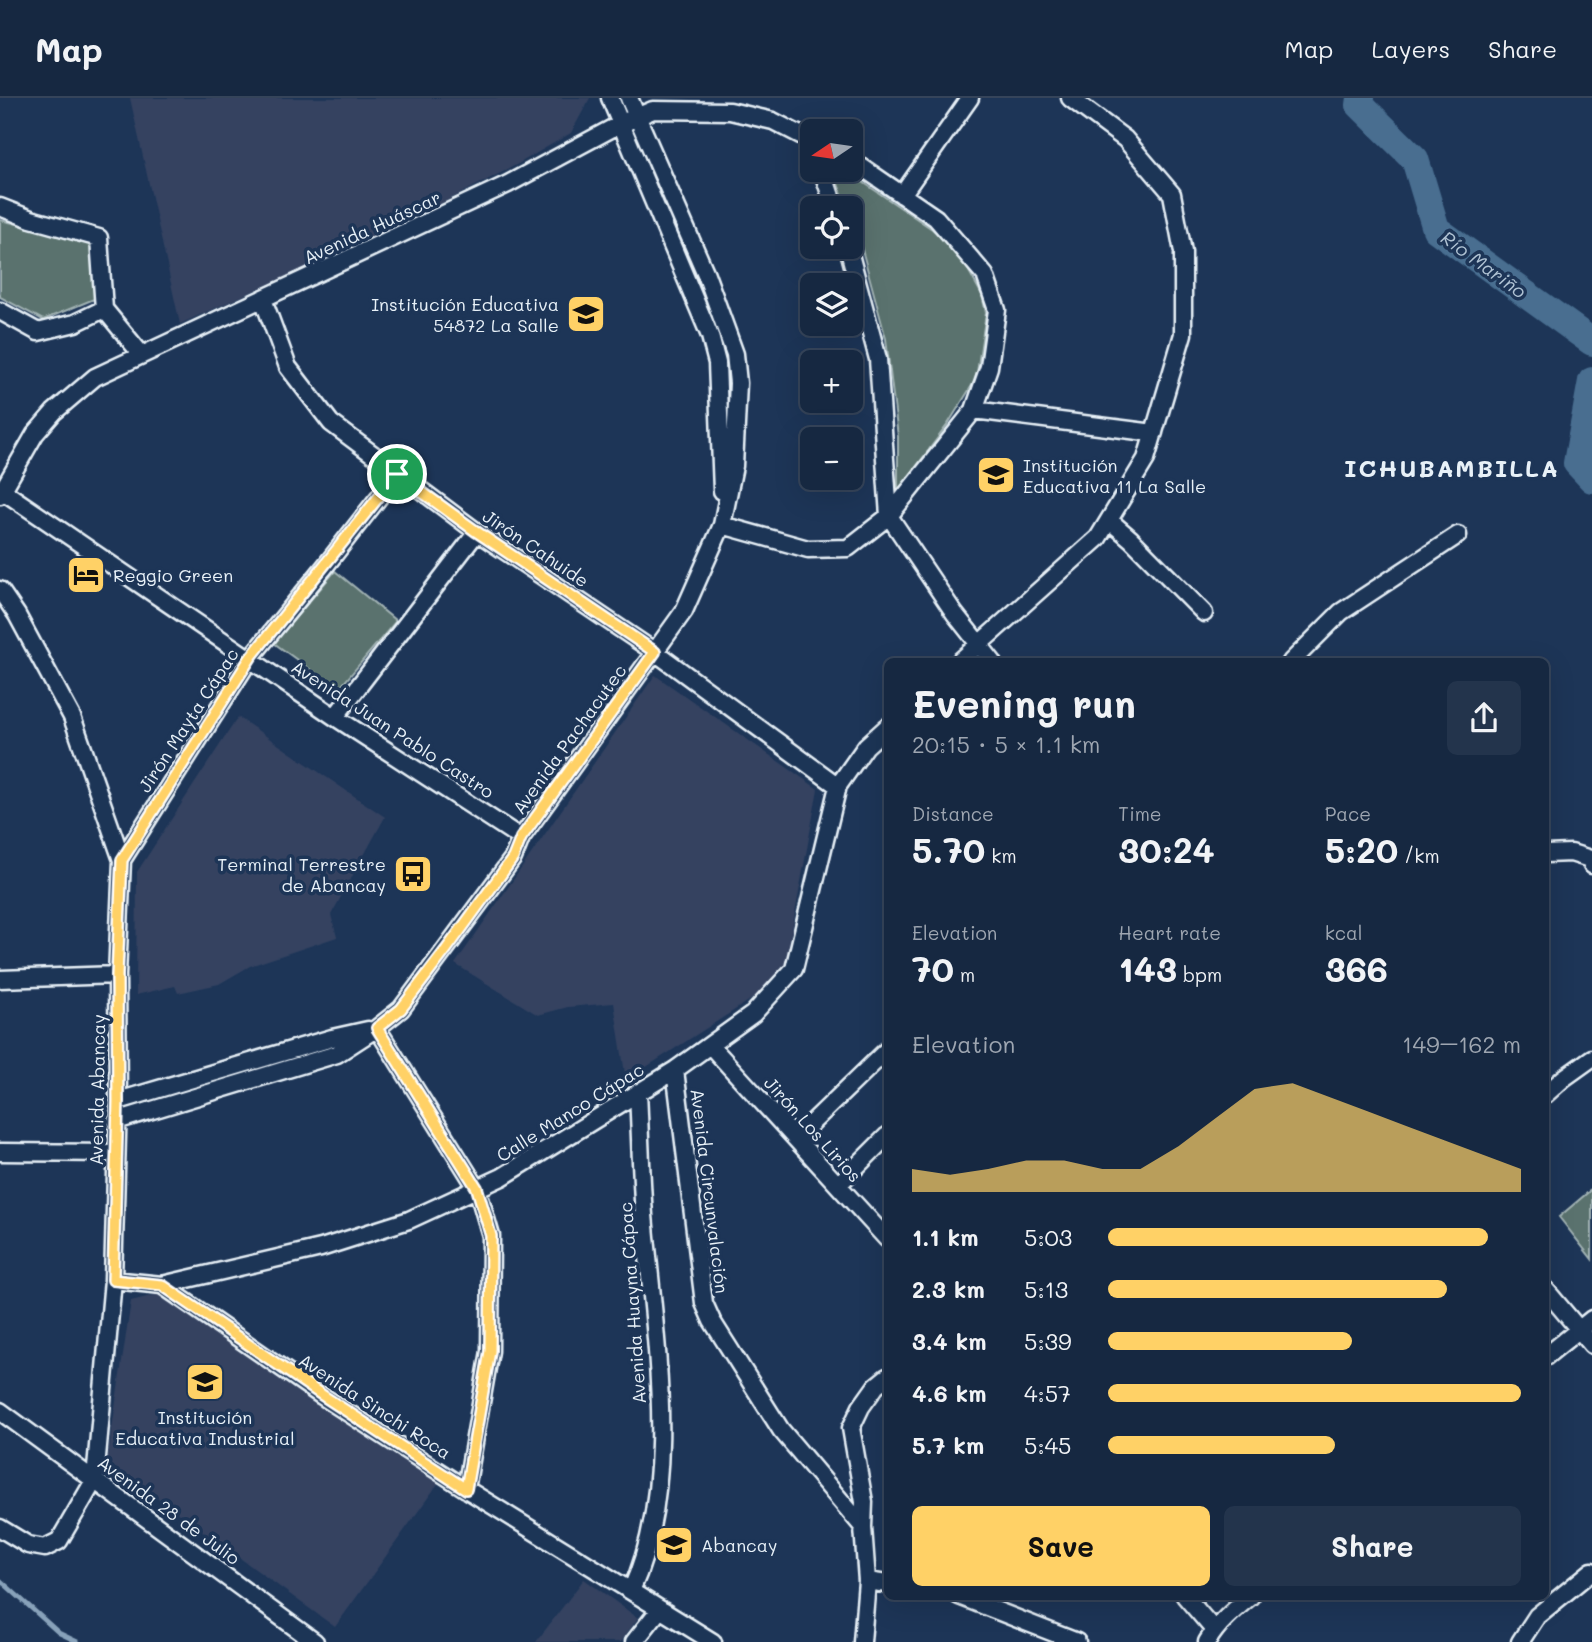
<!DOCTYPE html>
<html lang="en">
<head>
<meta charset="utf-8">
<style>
  body { margin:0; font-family:Mali,sans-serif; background:#23344c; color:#f1f3f6; height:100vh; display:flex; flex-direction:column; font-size:26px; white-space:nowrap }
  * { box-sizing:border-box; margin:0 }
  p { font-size:23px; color:#9ea6b1 }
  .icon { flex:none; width:38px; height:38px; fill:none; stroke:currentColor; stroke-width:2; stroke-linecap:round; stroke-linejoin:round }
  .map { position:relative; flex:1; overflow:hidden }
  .panel { position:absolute; left:884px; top:560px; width:665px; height:942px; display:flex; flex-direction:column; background:#162841; border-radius:10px; box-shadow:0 7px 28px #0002,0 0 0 2px #35445a }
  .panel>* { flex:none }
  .needle { width:46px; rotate:257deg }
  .fabs { position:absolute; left:800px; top:21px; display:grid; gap:14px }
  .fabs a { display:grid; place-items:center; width:63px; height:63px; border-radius:10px; background:#162841; box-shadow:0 7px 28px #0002,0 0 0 2px #35445a; font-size:35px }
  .pin { position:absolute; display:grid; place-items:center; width:60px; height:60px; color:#fff; margin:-30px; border:4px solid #fff; border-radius:50%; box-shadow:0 2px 7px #0007 }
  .round { display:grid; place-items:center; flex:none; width:74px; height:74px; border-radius:10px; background:#23344c }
  .headline { display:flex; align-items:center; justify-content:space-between; height:119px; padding:0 28px }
  h1 { font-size:38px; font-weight:700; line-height:52px }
  .stats { display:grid; grid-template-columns:repeat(3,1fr); gap:10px; height:119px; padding:7px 28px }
  .stats div { display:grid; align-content:center }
  .stats b { font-size:35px; font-weight:700 }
  .stats small { font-size:19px; font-weight:400 }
  .stats p { font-size:19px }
  .chart { height:196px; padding:14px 28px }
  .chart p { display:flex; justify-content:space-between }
  .chart svg { width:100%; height:126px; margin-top:7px; fill:#ffd166; opacity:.7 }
  .button { display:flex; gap:14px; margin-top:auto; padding:14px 28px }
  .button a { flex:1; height:80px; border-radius:10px; background:#ffd166; color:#111; font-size:28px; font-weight:700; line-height:80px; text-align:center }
  .button a+a { background:#23344c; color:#f1f3f6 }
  ul { padding:0 28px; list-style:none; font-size:23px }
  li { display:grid; grid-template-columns:112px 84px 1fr; align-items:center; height:52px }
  li i { height:18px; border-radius:9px; background:#ffd166 }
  header { display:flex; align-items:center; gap:42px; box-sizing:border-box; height:98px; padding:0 35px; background:#162841; border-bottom:2px solid #35445a }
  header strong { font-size:33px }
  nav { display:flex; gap:38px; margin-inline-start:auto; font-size:24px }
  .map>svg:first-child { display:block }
</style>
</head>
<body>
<header>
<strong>Map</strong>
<nav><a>Map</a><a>Layers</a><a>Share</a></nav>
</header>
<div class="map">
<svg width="1592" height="1544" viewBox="0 0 1592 1544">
  <rect width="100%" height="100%" fill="#1d3557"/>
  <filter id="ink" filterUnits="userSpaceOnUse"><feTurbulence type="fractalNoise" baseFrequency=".0143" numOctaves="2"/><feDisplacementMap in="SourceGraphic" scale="14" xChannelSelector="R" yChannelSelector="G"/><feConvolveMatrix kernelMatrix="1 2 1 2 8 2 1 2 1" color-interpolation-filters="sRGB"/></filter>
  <g filter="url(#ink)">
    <!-- built -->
    <path fill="#344261" d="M130 0H590L571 35 518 66 404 125 180 226Z
      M655 577 818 691 783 881 626 982 614 905 568 909 538 917 455 866Z
      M238 619 385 719 331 817 337 839 250 868 219 886 178 895 175 888 136 897 137 774Z
      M159 1196 440 1383 335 1529 107 1364 131 1203Z
      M584 1481 638 1520 620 1544H536Z"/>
    <!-- green -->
    <path fill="#5a726e" stroke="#a1b2b3" stroke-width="2" d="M833 72H845L932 131 960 157 982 197 986 215 976 281 948 326 898 393V339L886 241 860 144 851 118 850 110H847Z
      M0 122 89 142 94 161V201L43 222 0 199Z
      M335 473 396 523 338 592 274 545Z
      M1592 1091V1161L1559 1119Z"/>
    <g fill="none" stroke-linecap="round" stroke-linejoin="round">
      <!-- stream -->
      <path stroke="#88a2ba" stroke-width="4.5" d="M0 1482 59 1535 78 1544"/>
      <!-- river -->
      <path stroke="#486e90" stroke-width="28" d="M1361 0 1360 7 1415 61 1436 131 1592 244
        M1592 283 1577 365 1592 381"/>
      <!-- minor casing -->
      <g stroke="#e8f1f8" stroke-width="21">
        <path id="minor" d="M610 0 710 238 717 265 722 393
          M822 72 835 110
          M902 97 970 0
          M0 109 31 121 99 140 104 211
          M848 149 878 261 889 418 955 516 993 564
          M263 201 288 269 331 325 477 434 655 554 838 688
          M0 213 38 234 75 225 104 211 142 257
          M974 312 1154 335
          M0 391 335 619 521 740
          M0 397 35 336 54 314 95 279 508 86 622 25 653 12 730 13 773 23 812 43
          M1109 422 1131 441 1204 515
          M722 427 808 451 848 450 889 418 974 312 989 269 997 212 985 177 936 120 850 61
          M0 492 17 517 72 619 122 762 117 877 118 1003 113 1182 95 1381 59 1443 45 1450 28 1447 0 1430
          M959 564 1098 440 1146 361 1183 236V154L1172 96 1125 41 1070 0
          M1291 564 1341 514 1458 437
          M335 619 477 434
          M1545 756 1571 755 1590 761 1592 767
          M122 762 251 559 323 471 397 376
          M0 881 117 877
          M377 930 477 1090 491 1138 490 1253 466 1391
          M710 947 887 1141
          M675 972 704 1205 712 1223 781 1332 863 1429 867 1483 862 1544
          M1545 997 1564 980 1592 960
          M118 1003 332 940 368 932
          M116 1023 337 956 377 930 401 911 513 760 521 740 684 513 722 427 734 368 738 285 735 256 706 176 629 0
          M796 1040 887 952
          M0 1054 115 1055
          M838 1087 887 1038
          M113 1182 162 1187 321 1150 409 1122 502 1079 675 972 753 916 794 871 838 688 866 648 887 629
          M162 1187 322 1298 466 1391 713 1544
          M1545 1191 1592 1247
          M1545 1259 1592 1221
          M0 1313 315 1544
          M863 1429 864 1404 851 1330 861 1309 876 1288 887 1279
          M867 1483 887 1486
          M631 1493C681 1383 654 1235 644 1117 641 1077 640 1035 638 994
          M959 1498 1077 1544
          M1185 1498 1214 1532
          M634 1544 660 1511
          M1207 1544C1218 1525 1234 1512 1251 1498
          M1520 1544 1537 1518 1592 1473"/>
      </g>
      <!-- minor -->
      <use href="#minor" stroke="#1d3557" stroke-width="16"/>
    </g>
  </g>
  <g fill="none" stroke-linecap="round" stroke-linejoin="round" filter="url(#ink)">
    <!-- route casing -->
    <g stroke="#fff" stroke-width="14">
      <path id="route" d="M397 376 477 434 655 554 521 740 513 760 446 852 401 911 377 930 477 1090 491 1138 490 1253 466 1391 322 1297 162 1187 113 1182 118 1003 117 877 122 762 251 559Z"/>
    </g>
    <!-- route -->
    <use href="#route" stroke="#ffd166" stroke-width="9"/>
  </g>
  <!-- icons -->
  <defs>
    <g id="school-square" transform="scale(2.0125)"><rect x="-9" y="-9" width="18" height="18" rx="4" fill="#ffd166" stroke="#1d3557"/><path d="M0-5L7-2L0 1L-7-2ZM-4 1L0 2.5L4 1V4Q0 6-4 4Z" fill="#111"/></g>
    <g id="hotel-square" transform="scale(2.0125)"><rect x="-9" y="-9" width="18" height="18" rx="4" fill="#ffd166" stroke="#1d3557"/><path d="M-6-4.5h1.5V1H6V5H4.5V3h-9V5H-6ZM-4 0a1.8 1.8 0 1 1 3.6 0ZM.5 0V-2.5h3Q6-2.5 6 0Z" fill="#111"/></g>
    <g id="bus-square" transform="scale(2.0125)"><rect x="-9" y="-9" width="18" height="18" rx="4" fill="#ffd166" stroke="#1d3557"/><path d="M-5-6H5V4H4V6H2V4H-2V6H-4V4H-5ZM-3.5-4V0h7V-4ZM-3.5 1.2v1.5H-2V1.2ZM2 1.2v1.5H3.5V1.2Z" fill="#111"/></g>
  </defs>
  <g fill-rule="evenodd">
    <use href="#school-square" x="586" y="216"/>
    <use href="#school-square" x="996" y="377"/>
    <use href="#hotel-square" x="86" y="477"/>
    <use href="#bus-square" x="413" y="776"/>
    <use href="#school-square" x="205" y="1284"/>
    <use href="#school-square" x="674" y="1447"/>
  </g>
  <g text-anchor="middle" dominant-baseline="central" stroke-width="7" stroke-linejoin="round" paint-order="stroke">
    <!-- street labels -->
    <g font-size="18" fill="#e8f1f8" stroke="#1d3557">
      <text transform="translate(372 129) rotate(-25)">Avenida Huáscar</text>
      <text transform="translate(536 450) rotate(34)">Jirón Cahuide</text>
      <text transform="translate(188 622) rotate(-57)">Jirón Mayta Cápac</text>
      <text transform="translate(393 631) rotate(33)">Avenida Juan Pablo Castro</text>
      <text transform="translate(569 641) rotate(-54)">Avenida Pachacutec</text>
      <text transform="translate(97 992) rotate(-89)">Avenida Abancay</text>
      <text transform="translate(570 1014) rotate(-32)">Calle Manco Cápac</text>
      <text transform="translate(813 1031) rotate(48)">Jirón Los Lirios</text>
      <text transform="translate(710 1093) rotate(83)">Avenida Circunvalación</text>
      <text transform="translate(632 1205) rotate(-94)">Avenida Huayna Cápac</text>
      <text transform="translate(375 1308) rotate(33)">Avenida Sinchi Roca</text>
      <text transform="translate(169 1412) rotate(36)">Avenida 28 de Julio</text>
    </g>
    <!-- poi labels -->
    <g font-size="18" fill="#e8f1f8" stroke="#1d3557" text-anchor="start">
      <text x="559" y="206" text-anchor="end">Institución Educativa<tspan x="559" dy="21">54872 La Salle</tspan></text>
      <text x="1023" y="367">Institución<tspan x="1023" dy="21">Educativa 11 La Salle</tspan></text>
      <text x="113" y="477">Reggio Green</text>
      <text x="386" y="766" text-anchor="end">Terminal Terrestre<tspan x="386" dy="21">de Abancay</tspan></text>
      <text x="205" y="1319" text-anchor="middle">Institución<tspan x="205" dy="21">Educativa Industrial</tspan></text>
      <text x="701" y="1447">Abancay</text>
    </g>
    <!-- water labels -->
    <g font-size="19" font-style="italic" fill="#b0c3d4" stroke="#1d3557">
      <text transform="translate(1484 166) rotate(36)">Río Mariño</text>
    </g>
    <!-- district labels -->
    <g font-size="24" font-weight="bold" letter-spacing="2" fill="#e8f1f8" stroke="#1d3557">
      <text x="1452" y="369">ICHUBAMBILLA</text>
    </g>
  </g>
</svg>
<div class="fabs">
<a><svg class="needle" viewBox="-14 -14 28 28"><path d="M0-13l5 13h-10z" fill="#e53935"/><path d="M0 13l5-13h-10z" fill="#9ea6b1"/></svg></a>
<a><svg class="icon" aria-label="locate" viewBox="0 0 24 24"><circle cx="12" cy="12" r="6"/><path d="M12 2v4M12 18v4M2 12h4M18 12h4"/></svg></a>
<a><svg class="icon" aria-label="layers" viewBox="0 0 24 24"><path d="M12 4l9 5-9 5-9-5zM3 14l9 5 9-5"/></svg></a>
<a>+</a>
<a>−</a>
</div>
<div class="pin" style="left:397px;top:376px;background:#1e9e55"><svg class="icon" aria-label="arrive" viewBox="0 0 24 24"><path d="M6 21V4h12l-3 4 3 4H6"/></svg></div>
<section class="panel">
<div class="headline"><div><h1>Evening run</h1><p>20:15 · 5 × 1.1 km</p></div><a class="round"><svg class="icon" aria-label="share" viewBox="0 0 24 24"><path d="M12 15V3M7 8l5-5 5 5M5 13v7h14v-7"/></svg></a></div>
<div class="stats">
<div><p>Distance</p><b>5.70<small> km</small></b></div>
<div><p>Time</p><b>30:24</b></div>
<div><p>Pace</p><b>5:20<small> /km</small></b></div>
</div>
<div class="stats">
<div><p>Elevation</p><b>70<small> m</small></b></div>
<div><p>Heart rate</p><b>143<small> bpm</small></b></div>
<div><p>kcal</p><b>366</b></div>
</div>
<div class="chart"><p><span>Elevation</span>149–162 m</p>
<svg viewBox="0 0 160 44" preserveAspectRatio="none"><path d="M0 44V36L10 38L20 36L30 33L40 33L50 36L60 36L70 28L80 18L90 8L100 6L110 11L120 16L130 21L140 26L150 31L160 36V44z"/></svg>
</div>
<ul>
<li><b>1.1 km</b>5:03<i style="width:92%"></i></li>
<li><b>2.3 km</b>5:13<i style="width:82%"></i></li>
<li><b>3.4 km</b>5:39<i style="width:59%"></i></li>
<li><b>4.6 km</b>4:57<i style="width:100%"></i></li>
<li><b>5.7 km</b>5:45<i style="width:55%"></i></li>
</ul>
<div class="button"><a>Save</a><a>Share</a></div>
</section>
</div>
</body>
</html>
